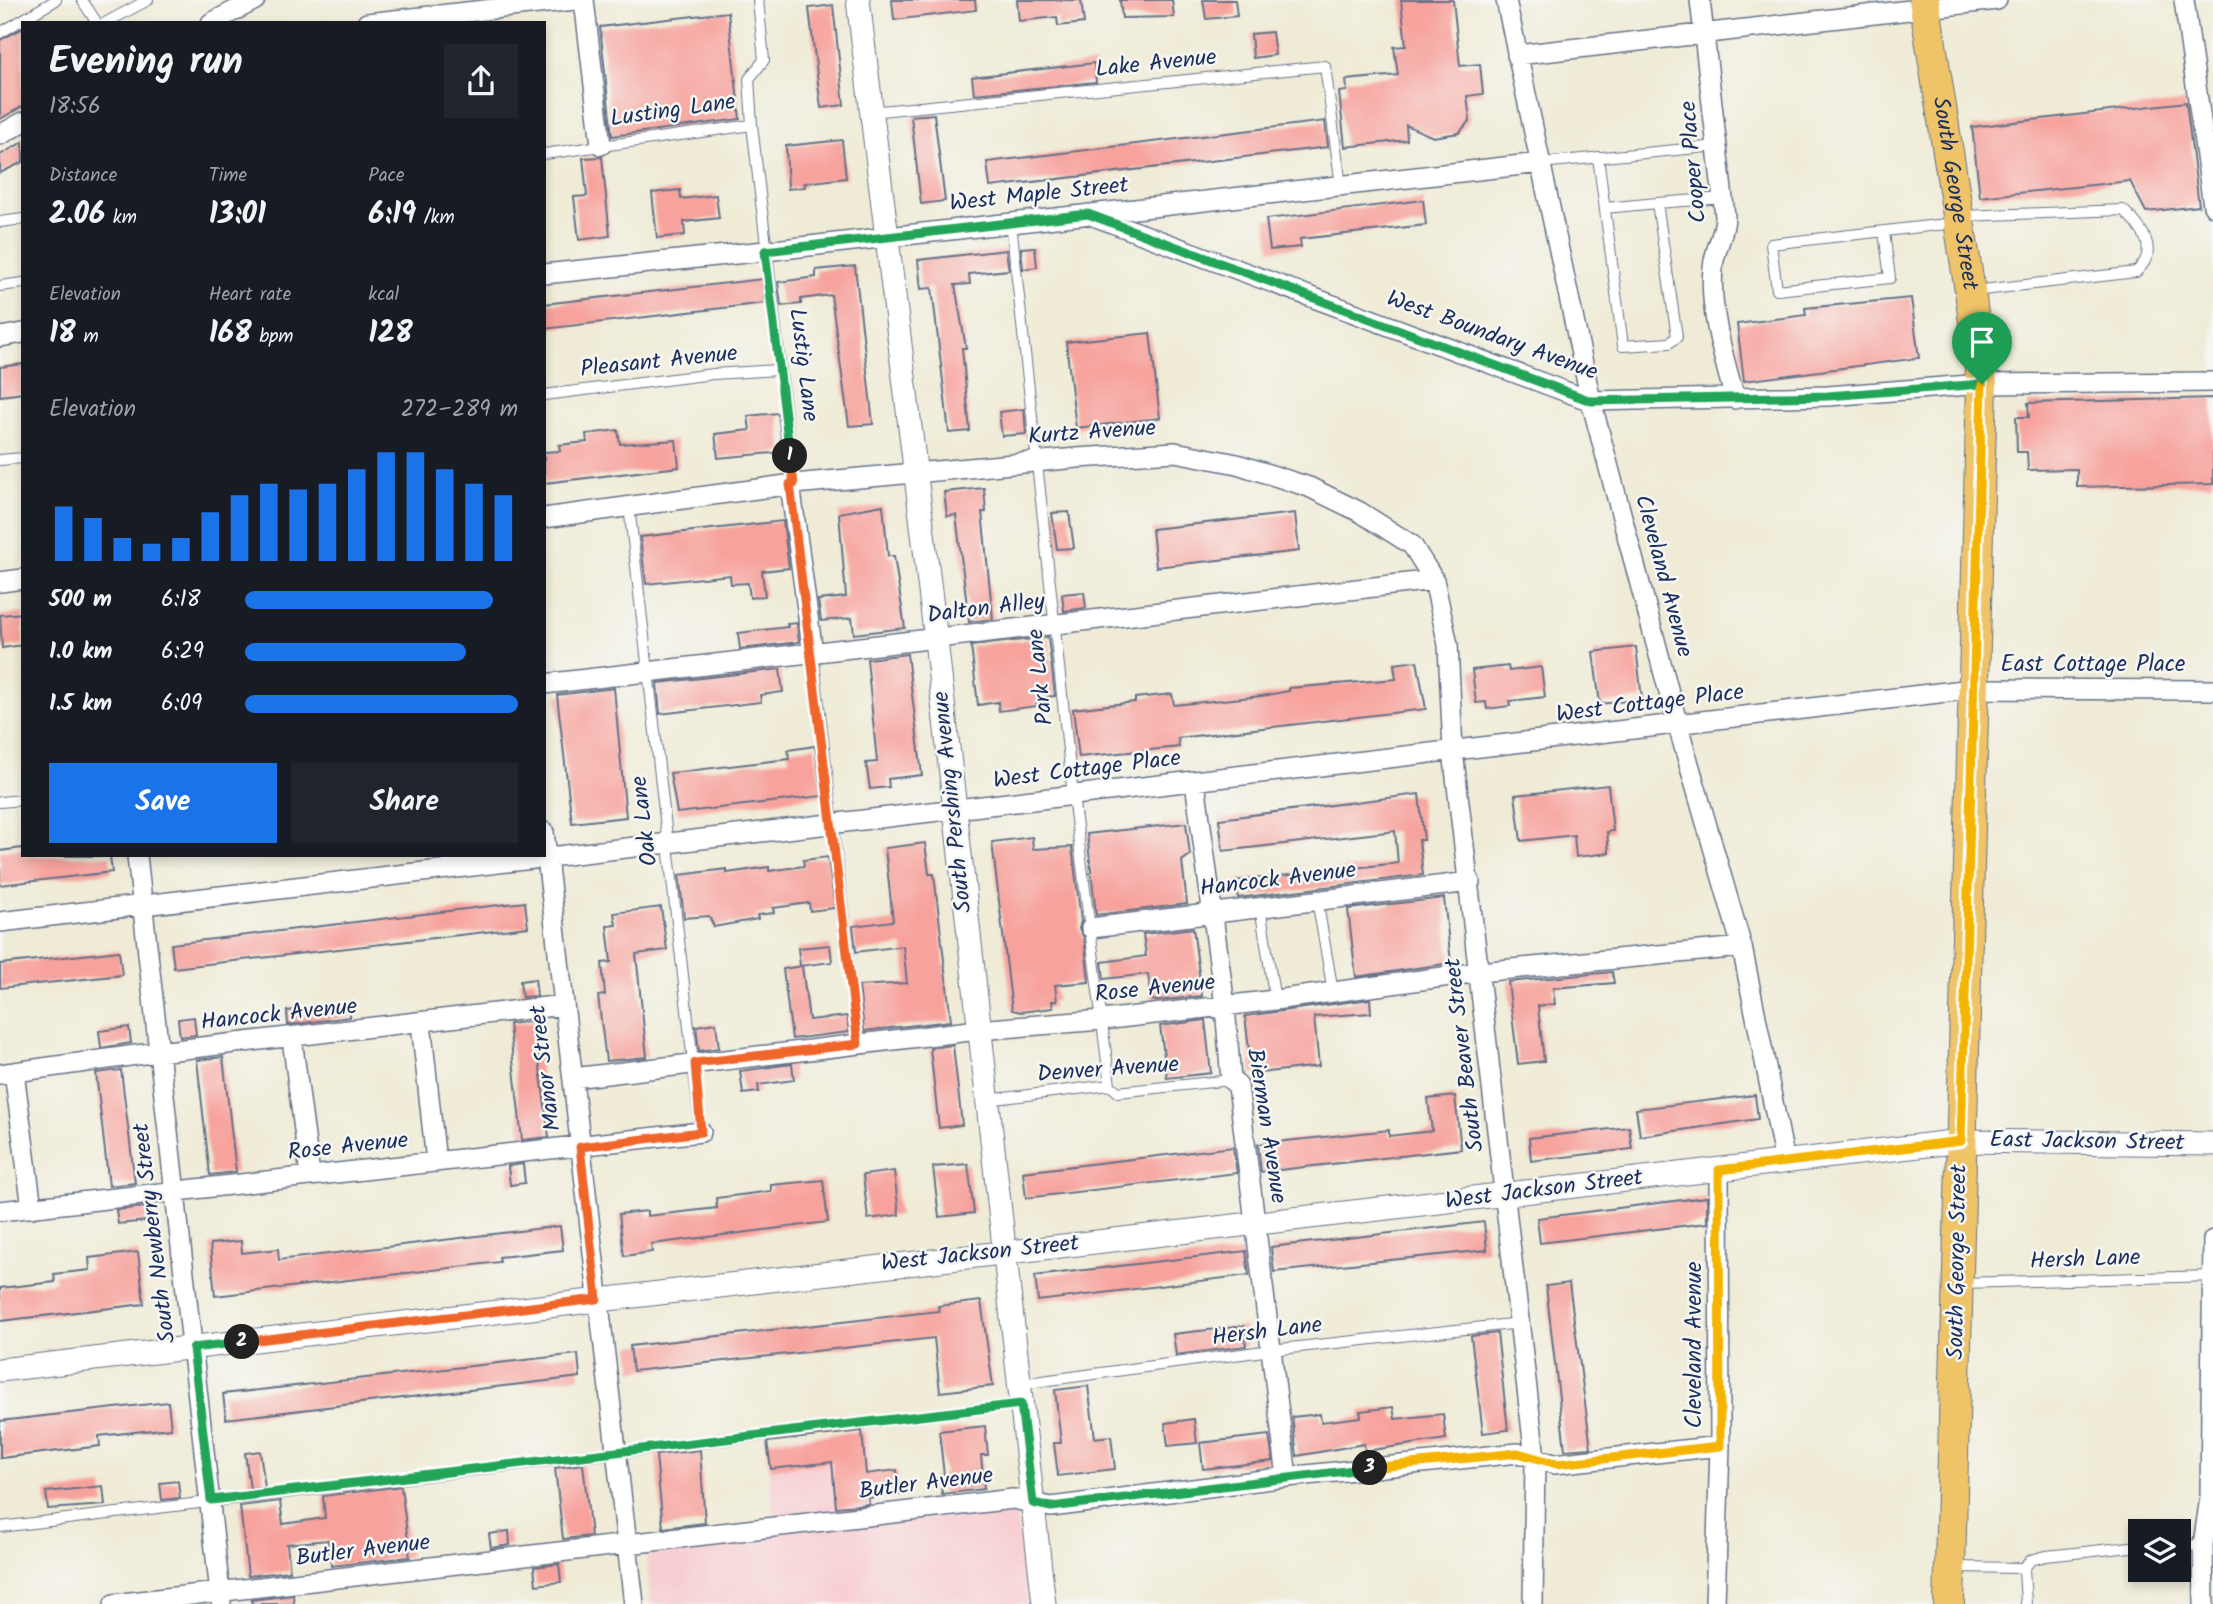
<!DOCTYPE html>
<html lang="en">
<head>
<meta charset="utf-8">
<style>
  body { margin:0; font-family:Kalam,sans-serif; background:#20242c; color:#f1f3f6; height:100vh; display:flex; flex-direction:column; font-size:26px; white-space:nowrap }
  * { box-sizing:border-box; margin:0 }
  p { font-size:23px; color:#9ea1a6 }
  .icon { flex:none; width:38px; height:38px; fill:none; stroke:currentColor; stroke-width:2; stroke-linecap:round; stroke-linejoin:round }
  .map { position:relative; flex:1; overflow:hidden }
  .sheet { position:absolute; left:21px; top:21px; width:525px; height:836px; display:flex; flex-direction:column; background:#171b24; border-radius:0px; box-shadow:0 4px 10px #0003 }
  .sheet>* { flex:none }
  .buttons { position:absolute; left:2128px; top:1519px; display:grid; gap:14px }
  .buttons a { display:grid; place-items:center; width:63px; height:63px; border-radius:0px; background:#171b24; box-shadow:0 4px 10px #0003; font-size:35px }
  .pin { position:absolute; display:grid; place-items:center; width:60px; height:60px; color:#fff; margin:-72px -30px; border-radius:50% 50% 50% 0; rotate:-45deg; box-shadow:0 0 7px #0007 }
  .pin .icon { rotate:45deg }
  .km { position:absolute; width:35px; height:35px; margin:-18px; border-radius:50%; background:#222; color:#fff; font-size:19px; line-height:35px; text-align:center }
  .round { display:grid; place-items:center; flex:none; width:74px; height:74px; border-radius:0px; background:#20242c }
  .summary { display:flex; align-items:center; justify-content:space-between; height:119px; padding:0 28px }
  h1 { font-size:38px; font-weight:700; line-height:52px }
  .metrics { display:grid; grid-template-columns:repeat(3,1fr); gap:10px; height:119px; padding:7px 28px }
  .metrics div { display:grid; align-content:center }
  .metrics b { font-size:30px; font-weight:700 }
  .metrics small { font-size:19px; font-weight:400 }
  .metrics p { font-size:19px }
  .chart { height:196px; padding:14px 28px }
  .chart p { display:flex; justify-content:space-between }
  .chart svg { width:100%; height:126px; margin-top:7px; stroke:#1a73e8; stroke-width:6 }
  .button { display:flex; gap:14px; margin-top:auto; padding:14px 28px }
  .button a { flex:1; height:80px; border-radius:0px; background:#1a73e8; color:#fff; font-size:28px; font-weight:700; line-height:80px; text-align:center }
  .button a+a { background:#20242c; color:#f1f3f6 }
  ul { padding:0 28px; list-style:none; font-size:23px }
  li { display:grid; grid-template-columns:112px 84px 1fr; align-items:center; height:52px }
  li i { height:18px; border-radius:9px; background:#1a73e8 }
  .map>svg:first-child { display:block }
</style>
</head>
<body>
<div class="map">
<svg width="2213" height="1604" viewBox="0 0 2213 1604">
  <rect width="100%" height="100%" fill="#f6f6f2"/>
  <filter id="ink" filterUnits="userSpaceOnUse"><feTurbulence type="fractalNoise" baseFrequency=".0143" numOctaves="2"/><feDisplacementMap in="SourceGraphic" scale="14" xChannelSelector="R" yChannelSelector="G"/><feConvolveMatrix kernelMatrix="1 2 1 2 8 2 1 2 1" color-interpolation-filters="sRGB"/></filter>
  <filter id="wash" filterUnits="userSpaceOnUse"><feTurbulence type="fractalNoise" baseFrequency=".00686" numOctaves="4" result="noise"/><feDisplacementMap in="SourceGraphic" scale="28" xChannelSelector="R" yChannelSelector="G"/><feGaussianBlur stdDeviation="1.57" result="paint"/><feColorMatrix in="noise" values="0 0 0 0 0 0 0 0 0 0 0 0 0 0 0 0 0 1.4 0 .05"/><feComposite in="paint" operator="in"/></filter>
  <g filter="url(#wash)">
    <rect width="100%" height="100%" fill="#efebd6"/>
    <!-- built -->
    <path fill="#f7cfd3" d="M866 1430 876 1524 1008 1509 1016 1512 1028 1604H651L646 1556 656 1549 776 1535 765 1439Z"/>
    <g id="blocks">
      <!-- building -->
      <path fill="#f7a29c" d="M892 0H975L976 10 894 20Z
        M1017 0H1081L1084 23 1058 26 1057 17 1019 21Z
        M1120 0H1172L1174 17 1122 18Z
        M1203 0H1235L1237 16 1206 19Z
        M1401 0H1453L1460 66 1480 64 1483 94 1467 96 1470 120 1459 133 1433 137 1406 125 1407 140 1345 147 1339 92 1347 91 1346 80 1398 75 1394 47 1406 46Z
        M833 5 844 105 821 108 809 8Z
        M728 12 740 119 612 136 600 27Z
        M23 28V106L0 119V40Z
        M1272 32 1275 55 1253 58 1251 34Z
        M1094 63 1096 82 974 94 972 77Z
        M2186 102 2199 206 2146 212 2130 181 1980 197 1972 127Z
        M934 114 945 201 921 204 911 116Z
        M1325 121 1328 147 990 187 987 162Z
        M842 140 846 178 804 183 805 187 788 189 786 146Z
        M23 142V162L0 173V155Z
        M602 157 610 236 579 240 574 197 587 196 583 158Z
        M680 190 681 199 716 195 719 218 684 222 685 235 657 238 652 193Z
        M1423 200 1426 225 1300 239 1301 247 1270 250 1266 219Z
        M1035 247 1037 267 1023 269 1021 248Z
        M1006 250 1009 270 969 274 970 284 955 285 966 348H962L970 431 949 433 932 288 921 289 918 260Z
        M855 266 873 424 849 426 831 295 801 299V304L781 306 778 282 816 277V270Z
        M763 279 765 303 544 329V304Z
        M1911 298 1919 358 1744 381 1737 324 1806 315 1805 308Z
        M1150 333 1160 418 1076 428 1066 342Z
        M23 364V393L0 396V367Z
        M2213 398V484L2077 487V469L2028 470 2027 452H2017L2016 417H2029L2028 403Z
        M1024 409 1026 434 1002 436 999 412Z
        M778 413 783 452 718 458 715 434 750 430 748 416Z
        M618 430 620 444 676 440 679 467 544 483V452L560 451 559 445 587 442 586 434Z
        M984 488 986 512H982L993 619 969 622 956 515 947 516 944 492Z
        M883 505 888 556H894L905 628 854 634 852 618 821 621 818 600 846 597 839 513Z
        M1069 512 1074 548 1057 549 1052 513Z
        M1295 513 1299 551 1156 567 1152 529Z
        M783 521 789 568 762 571 765 596 750 598 748 583 731 584 730 575 646 584 640 537Z
        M1084 592 1086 608 1064 611 1062 594Z
        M23 613V645L2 648 0 615Z
        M797 623 799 642 740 649 738 633 788 627 787 624Z
        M1048 637 1055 696 1036 698 1037 706 999 711 998 702 978 705 971 646Z
        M1636 647 1642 699 1600 704 1593 652Z
        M907 654 922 775 888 779 889 787 870 789 866 763 877 762 867 659Z
        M1417 661 1426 709 1178 738 1179 747 1079 757 1073 709 1135 702V698L1172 694 1174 705 1262 696 1289 691V688L1396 679 1394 664Z
        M1508 666 1509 671 1541 667 1545 697 1509 701 1510 706 1487 709 1486 702 1476 703 1472 670Z
        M780 669 783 692 760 695 761 702 660 714 657 683Z
        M614 688 626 817 572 823 557 695Z
        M815 746 822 796 677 813 670 773 789 759 788 750Z
        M1608 785 1613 831 1607 832 1609 853 1576 857 1574 835 1521 841 1515 795Z
        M1419 794 1424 840H1419L1423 875 1238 898 1236 881 1398 863 1395 831 1223 851 1219 819Z
        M1186 823 1190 855 1182 861 1187 904 1096 915 1087 834Z
        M1032 837 1033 849 1072 847 1081 921 1079 929 1084 937 1089 982 1055 985 1057 1001H1052L1053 1008 1021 1012 1012 1010 992 842Z
        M925 843 929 874H934L951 1021 864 1031 859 986 907 983 903 946 856 952 853 926 893 921 885 848Z
        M23 848V856H110L112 872 0 885V851Z
        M828 857 835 908 810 911 809 903 773 908 774 913 757 915 758 919 714 927 709 916 684 918 679 875 727 869V873L769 867V871L804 866 803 860Z
        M1444 898 1451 963 1356 977 1348 909Z
        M525 902 528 927 174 968 171 944Z
        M661 907 667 950 636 954 647 1057 606 1061 598 996 605 995 602 963 611 962 607 926 616 925 614 913Z
        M1193 928 1202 996 1157 1001 1151 1000 1148 974 1104 979 1102 962 1146 956 1143 934Z
        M830 945 832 962 800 966 798 948Z
        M119 951 122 975 0 988V964Z
        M802 966 809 1020 847 1016 849 1032 792 1039 783 969Z
        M1612 972 1614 983 1553 988 1555 1004 1538 1006 1544 1061 1518 1064 1508 982Z
        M535 979 537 996 522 997 520 981Z
        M1370 999 1371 1013 1314 1017 1319 1066 1252 1074 1245 1016Z
        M348 1004 350 1017 288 1025 287 1011Z
        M194 1017 196 1035 180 1037 178 1019Z
        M1205 1020 1211 1073 1167 1078 1160 1026Z
        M534 1021 549 1137 522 1140 509 1024Z
        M716 1023 719 1048 699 1051 696 1026Z
        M129 1027 131 1043 101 1048 99 1031Z
        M953 1045 962 1125 939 1128 930 1048Z
        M223 1057 236 1172 210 1175 197 1060Z
        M792 1064 794 1080 758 1085 759 1092 743 1094 740 1071Z
        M121 1070 135 1183 109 1186 96 1073Z
        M1755 1095 1758 1119 1640 1136 1636 1109Z
        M1455 1096 1461 1149 1261 1172 1258 1144 1389 1130V1136L1432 1131 1428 1099Z
        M1629 1127 1632 1149 1531 1161 1529 1138Z
        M1233 1147 1237 1173 1026 1198 1023 1172Z
        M523 1164 525 1183 510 1185 508 1166Z
        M968 1164 974 1213 939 1217 933 1167Z
        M894 1171 899 1215 868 1219 863 1175Z
        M823 1180 828 1222 651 1244 652 1252 624 1256 619 1214 647 1211V1216L717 1208 716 1198 771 1191V1185Z
        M1707 1197V1223L1540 1243 1537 1218Z
        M145 1207 147 1221 118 1224 116 1210Z
        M1484 1222 1487 1250 1274 1272 1271 1247Z
        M560 1226 563 1250 499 1257 500 1262 215 1296 210 1244 241 1241 242 1253 278 1249 279 1260Z
        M1246 1251 1249 1275 1038 1301 1035 1276Z
        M138 1252 144 1304 0 1321V1288L55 1282 54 1274 90 1270 89 1258Z
        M1569 1283 1591 1448 1565 1450 1546 1286Z
        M981 1301 993 1386 940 1392 934 1338 633 1371 630 1346 939 1311 938 1306Z
        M1244 1326 1246 1346 1176 1355 1173 1334Z
        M1497 1333 1508 1430 1483 1433 1471 1336Z
        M578 1354 580 1377 226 1419 223 1394Z
        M1088 1386 1095 1438 1111 1436 1115 1469 1058 1476 1054 1443H1061L1055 1390Z
        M168 1402 171 1428 99 1436 100 1446 0 1458V1421Z
        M1393 1407 1395 1419 1443 1414 1446 1439 1365 1451 1364 1444 1297 1456 1292 1417 1320 1414 1321 1422 1361 1417 1360 1411Z
        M1194 1419 1197 1443 1168 1446 1165 1423Z
        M985 1426 988 1455H981L984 1489 942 1494 940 1475H944L939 1431Z
        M862 1431 866 1474 897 1470 900 1494 868 1498 869 1504 836 1507 832 1462 771 1469 767 1442Z
        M1269 1435 1273 1461 1203 1469 1200 1443Z
        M700 1450 705 1523 663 1528 656 1455Z
        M260 1451 265 1488 250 1489 245 1453Z
        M583 1464 591 1536 563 1539 555 1468Z
        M178 1481 180 1498 162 1500 160 1483Z
        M103 1486 105 1505 48 1509 46 1492Z
        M401 1486 410 1557 331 1566 328 1540 287 1544 290 1571 248 1576 240 1506 280 1501 283 1524 325 1518 323 1496Z
        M509 1531 510 1545 491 1548 489 1534Z
        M559 1564 561 1582 536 1585 534 1567Z
        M293 1595 294 1604H252L251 1600Z"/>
    </g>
  </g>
  <g filter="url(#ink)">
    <use href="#blocks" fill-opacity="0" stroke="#657188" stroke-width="2"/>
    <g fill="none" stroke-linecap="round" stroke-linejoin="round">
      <!-- service casing -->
      <g stroke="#657188" stroke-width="12">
        <path id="service" d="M82 0 97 23
          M758 0 764 60 749 79 752 125 794 484
          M105 23 148 0
          M0 33 56 0
          M871 112 1325 66 1341 186
          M544 154 752 125
          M1598 157 1623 346 1669 343 1677 337 1657 203 1724 198
          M1540 163 1718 146
          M1605 208 1657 203
          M1962 216 2123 210C2143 228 2160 251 2136 272L1974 291
          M0 222 23 219
          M1011 223 1073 796 1110 1085
          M1884 232 1890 278 1777 290 1771 244 1955 223
          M0 286 23 283
          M544 395 713 374 778 370
          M0 460 23 458
          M629 506 701 1132
          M813 653 858 1044
          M0 802 23 800
          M1317 899 1333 992
          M1260 907 1275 1000
          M987 1100 1110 1085 1118 1092 1231 1080
          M1962 1283 2213 1276
          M1020 1384 1271 1350 1521 1323
          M0 1527 1021 1404
          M2179 1546 2203 1545
          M1953 1567 2024 1568 2031 1560 2046 1556 2140 1546
          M2024 1568 2026 1604"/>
      </g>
      <!-- minor casing -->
      <g stroke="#657188" stroke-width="22">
        <path id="minor" d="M584 0 601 145
          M1506 0 1591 401 1678 726 1742 947 1785 1162
          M1700 0 1725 216C1725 235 1714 249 1713 268 1709 311 1724 358 1735 399
          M2184 0 2213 206
          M211 23 255 0
          M367 23 575 0
          M1517 55 1997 0
          M0 135 23 122
          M1088 214 1591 401 1828 396 1982 384 2213 382
          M544 274 765 251 1540 163
          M0 337 23 333
          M790 484 813 653
          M544 518 794 484 1077 458 1175 452 1237 464 1309 487 1360 512 1412 545 1434 580 1448 645 1453 751 1535 1458 1533 1604
          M0 582 23 579
          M544 684 1434 580
          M1195 782 1225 1006 1231 1080 1238 1086 1287 1477
          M544 832 634 1604
          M137 856 221 1602
          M0 922 1972 689 2213 690
          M1091 928 1470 882
          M421 1023 436 1162
          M292 1039 310 1175
          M14 1072 32 1208
          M0 1074 158 1052 563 1005
          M573 1078 978 1030 1102 1020 1275 1000 1479 972 1742 947
          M0 1211 701 1132
          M114 1604 1013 1499 1051 1507 1287 1477 1518 1453 1554 1464 1720 1446
          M1715 1604 1720 1446 1719 1170
          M2204 1604 2203 1545 2210 1497 2213 1240"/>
      </g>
      <!-- tertiary casing -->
      <g stroke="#657188" stroke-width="25">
        <path id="tertiary" d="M858 0 936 640 1044 1604
          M0 1370 1961 1141 2213 1144"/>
      </g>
      <!-- primary casing -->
      <g stroke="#657188" stroke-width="32">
        <g id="primary">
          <path id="s1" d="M1924 0 1970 291 1982 384 1949 1604"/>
        </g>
      </g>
      <!-- service -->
      <use href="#service" stroke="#fff" stroke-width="10"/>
      <!-- minor -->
      <use href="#minor" stroke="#fff" stroke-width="19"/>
      <!-- tertiary -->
      <use href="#tertiary" stroke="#fff" stroke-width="23"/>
      <!-- primary -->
      <use href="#primary" stroke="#efc469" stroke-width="30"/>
    </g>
  </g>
  <g fill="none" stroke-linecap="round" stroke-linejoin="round" filter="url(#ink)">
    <!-- split-1 casing -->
    <g stroke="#fff" stroke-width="14">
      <path id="split-1" d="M790 456 765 251 1088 214 1591 401 1828 396 1982 384"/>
    </g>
    <!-- split-2 casing -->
    <g stroke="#fff" stroke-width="14">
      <path id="split-2" d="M242 1342 597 1299 580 1147 701 1132 695 1063 858 1044 790 484H794L790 456"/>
    </g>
    <!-- split-3 casing -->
    <g stroke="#fff" stroke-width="14">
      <path id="split-3" d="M242 1342 193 1348 211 1500 1021 1404 1033 1503 1051 1507 1370 1468"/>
    </g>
    <!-- split-4 casing -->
    <g stroke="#fff" stroke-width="14">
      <path id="split-4" d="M1370 1468 1518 1453 1557 1464 1720 1446 1719 1170 1961 1141 1982 384"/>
    </g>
    <!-- split-1 -->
    <use href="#split-1" stroke="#22a559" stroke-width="9"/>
    <!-- split-2 -->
    <use href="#split-2" stroke="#f0652b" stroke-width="9"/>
    <!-- split-3 -->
    <use href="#split-3" stroke="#22a559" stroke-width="9"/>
    <!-- split-4 -->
    <use href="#split-4" stroke="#f5b400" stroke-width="9"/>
  </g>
  <g text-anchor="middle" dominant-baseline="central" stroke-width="5" stroke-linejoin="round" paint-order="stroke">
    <!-- street labels -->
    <g font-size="23" fill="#1b2f5e" stroke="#f6f6f2">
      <text transform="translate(1156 64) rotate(-6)">Lake Avenue</text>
      <text transform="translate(673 111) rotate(-8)">Lusting Lane</text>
      <text transform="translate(1694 162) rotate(-95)">Cooper Place</text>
      <text stroke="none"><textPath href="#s1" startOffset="196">South George Street</textPath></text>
      <text transform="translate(1039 195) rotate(-6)">West Maple Street</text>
      <text transform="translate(1492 336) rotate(20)">West Boundary Avenue</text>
      <text transform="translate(659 362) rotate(-6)">Pleasant Avenue</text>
      <text transform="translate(803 365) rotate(83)">Lustig Lane</text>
      <text transform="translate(1092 433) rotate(-4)">Kurtz Avenue</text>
      <text transform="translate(1663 576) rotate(75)">Cleveland Avenue</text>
      <text transform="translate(986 609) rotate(-7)">Dalton Alley</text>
      <text x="2093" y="665">East Cottage Place</text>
      <text transform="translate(1041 677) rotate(-96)">Park Lane</text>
      <text transform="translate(1650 704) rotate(-7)">West Cottage Place</text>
      <text transform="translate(1087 770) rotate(-7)">West Cottage Place</text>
      <text transform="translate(953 802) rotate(-96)">South Pershing Avenue</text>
      <text transform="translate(645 821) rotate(-97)">Oak Lane</text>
      <text transform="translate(1278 880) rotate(-7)">Hancock Avenue</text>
      <text transform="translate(1155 989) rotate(-6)">Rose Avenue</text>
      <text transform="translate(279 1015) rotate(-6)">Hancock Avenue</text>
      <text transform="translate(1465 1055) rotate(-97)">South Beaver Street</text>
      <text transform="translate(546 1068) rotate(-97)">Manor Street</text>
      <text transform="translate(1108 1070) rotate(-4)">Denver Avenue</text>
      <text transform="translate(1266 1126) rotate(81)">Bierman Avenue</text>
      <text transform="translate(2087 1142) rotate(1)">East Jackson Street</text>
      <text transform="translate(348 1147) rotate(-6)">Rose Avenue</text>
      <text transform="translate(1544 1190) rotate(-7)">West Jackson Street</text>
      <text transform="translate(155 1233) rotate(-97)">South Newberry Street</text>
      <text transform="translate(980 1254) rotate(-6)">West Jackson Street</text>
      <text transform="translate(2085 1260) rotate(-2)">Hersh Lane</text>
      <text transform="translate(1958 1262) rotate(-89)">South George Street</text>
      <text transform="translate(1267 1332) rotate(-7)">Hersh Lane</text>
      <text transform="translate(1695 1345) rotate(-90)">Cleveland Avenue</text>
      <text transform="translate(926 1484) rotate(-7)">Butler Avenue</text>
      <text transform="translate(363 1551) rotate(-7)">Butler Avenue</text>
    </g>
  </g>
</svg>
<div class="buttons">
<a><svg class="icon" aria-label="layers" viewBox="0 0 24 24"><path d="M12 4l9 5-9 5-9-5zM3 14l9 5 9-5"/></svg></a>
</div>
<div class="pin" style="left:1982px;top:384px;background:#1e9e55"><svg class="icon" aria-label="arrive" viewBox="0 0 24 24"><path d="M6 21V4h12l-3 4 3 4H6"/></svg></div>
<b class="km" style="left:790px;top:456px">1</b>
<b class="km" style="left:242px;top:1342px">2</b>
<b class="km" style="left:1370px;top:1468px">3</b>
<section class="sheet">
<div class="summary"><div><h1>Evening run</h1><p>18:56</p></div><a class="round"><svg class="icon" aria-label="share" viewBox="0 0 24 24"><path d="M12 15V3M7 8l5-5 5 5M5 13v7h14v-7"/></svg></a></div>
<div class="metrics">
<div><p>Distance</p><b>2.06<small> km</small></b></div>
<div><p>Time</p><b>13:01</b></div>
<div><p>Pace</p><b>6:19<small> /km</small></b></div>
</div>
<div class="metrics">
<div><p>Elevation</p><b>18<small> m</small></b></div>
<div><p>Heart rate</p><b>168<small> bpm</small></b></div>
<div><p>kcal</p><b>128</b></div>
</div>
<div class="chart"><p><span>Elevation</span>272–289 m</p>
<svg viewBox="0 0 160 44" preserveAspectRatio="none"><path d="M5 44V25M15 44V29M25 44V36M35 44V38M45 44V36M55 44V27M65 44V21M75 44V17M85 44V19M95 44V17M105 44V12M115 44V6M125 44V6M135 44V12M145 44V17M155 44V21"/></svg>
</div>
<ul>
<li><b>500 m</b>6:18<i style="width:91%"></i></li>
<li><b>1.0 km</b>6:29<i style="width:81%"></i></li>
<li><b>1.5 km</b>6:09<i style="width:100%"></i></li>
</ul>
<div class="button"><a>Save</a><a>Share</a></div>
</section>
</div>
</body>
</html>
